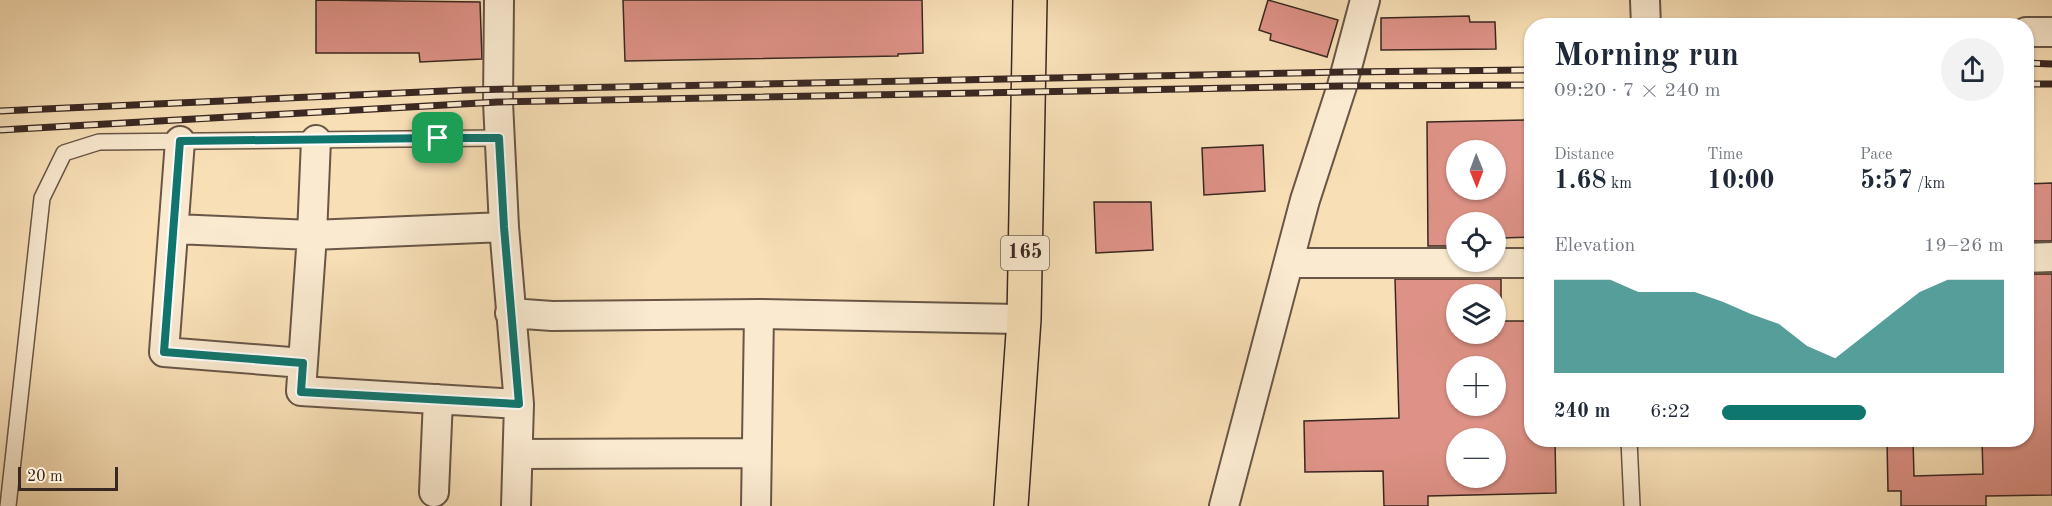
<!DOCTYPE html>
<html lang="en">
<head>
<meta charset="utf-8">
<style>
  body { margin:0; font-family:"Old Standard TT",serif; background:#f2f2f3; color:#1f2937; height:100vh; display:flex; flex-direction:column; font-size:22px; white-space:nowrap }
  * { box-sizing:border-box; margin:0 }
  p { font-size:20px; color:#747a83 }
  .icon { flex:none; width:33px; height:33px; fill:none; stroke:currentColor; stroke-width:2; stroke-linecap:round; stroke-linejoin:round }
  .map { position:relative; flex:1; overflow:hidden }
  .sheet { position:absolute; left:1524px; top:18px; width:510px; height:429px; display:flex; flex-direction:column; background:#fff; border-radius:24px; box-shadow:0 2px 4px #0004 }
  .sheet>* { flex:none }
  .needle { width:39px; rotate:179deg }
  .buttons { position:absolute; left:1446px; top:140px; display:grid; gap:12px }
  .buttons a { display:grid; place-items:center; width:60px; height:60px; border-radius:50%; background:#fff; box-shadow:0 2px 4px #0004; font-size:30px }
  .scale { position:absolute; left:18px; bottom:15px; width:100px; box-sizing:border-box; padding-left:6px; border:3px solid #392822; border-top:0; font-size:16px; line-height:21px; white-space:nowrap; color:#392822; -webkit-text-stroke:4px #faead0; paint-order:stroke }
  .pin { position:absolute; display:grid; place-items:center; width:51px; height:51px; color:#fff; margin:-26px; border-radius:12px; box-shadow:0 3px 9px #0006 }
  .round { display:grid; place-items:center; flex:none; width:63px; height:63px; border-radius:32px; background:#f2f2f3 }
  .head { display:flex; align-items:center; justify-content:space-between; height:102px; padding:0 30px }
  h1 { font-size:33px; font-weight:800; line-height:45px }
  .metrics { display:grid; grid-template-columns:repeat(3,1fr); gap:9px; height:102px; padding:6px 30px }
  .metrics div { display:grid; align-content:center }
  .metrics b { font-size:26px; font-weight:800 }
  .metrics small { font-size:16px; font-weight:400 }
  .metrics p { font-size:16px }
  .chart { height:168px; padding:12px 30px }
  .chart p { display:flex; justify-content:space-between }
  .chart svg { width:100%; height:108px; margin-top:6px; fill:#0f766e; opacity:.7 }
  ul { padding:0 30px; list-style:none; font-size:20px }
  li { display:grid; grid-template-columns:96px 72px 1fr; align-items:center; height:45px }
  li i { height:15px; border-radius:8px; background:#0f766e }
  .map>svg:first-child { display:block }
</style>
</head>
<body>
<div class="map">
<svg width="2052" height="506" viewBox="0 0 2052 506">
  <rect width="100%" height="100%" fill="#f8dfb6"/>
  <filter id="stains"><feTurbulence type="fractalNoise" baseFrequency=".00333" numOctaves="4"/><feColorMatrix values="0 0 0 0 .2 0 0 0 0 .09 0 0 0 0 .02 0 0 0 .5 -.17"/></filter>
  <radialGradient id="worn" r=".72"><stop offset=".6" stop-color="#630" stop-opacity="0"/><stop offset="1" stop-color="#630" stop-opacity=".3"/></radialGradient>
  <!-- building -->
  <path fill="#de9287" stroke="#392822" stroke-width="1.5" fill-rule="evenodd" d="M316 0 480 2 482 59 420 62 419 53H316Z
    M623 0H922L923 53 898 54V56L625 61Z
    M1268 0 1338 20 1327 57 1270 40 1271 34 1259 30Z
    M1469 16 1470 22H1495L1496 49 1381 50V18Z
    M1532 120V237L1501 238V246H1496V222H1456V246H1428L1427 122ZM1456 150H1496V189H1456Z
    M1263 145 1265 191 1204 195 1202 148Z
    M2052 183V241H2026V184Z
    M1094 202H1151L1153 250 1096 253Z
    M2026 274H2052V495L1986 496V506H1901V491H1888L1887 440H1913L1914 476 1983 474 1982 440H2026Z
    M1395 279H1501V321H1532V440H1555L1556 493 1428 496V506H1384L1383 471 1305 472 1304 421 1399 418ZM1456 294H1496V333H1456ZM1456 366H1496V405H1456ZM1456 438H1496V477H1456Z"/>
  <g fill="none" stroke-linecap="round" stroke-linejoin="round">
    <!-- service casing -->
    <g stroke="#695647" stroke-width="18">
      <path id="service" d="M1629 440 1632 506
        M8 506 42 198 64 153 99 142 499 138"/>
    </g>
    <!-- minor casing -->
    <g stroke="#695647" stroke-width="32">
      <path id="minor" d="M499 0 498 102 504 227 519 404 516 506
        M1645 0 1646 26
        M2026 32H2052
        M316 140 312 235 301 391 519 404
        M180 141 164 352 303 363
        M175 229 312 235 504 227
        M2026 258 2052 257
        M1289 263H1532
        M510 313 552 316 759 314 1024 319
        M518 454 756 453
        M434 492 438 399
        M756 506 759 314
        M1224 506 1305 200 1342 86 1365 0"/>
    </g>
    <!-- trunk casing -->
    <g stroke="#392822" stroke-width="36">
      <path id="trunk" d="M1011 506 1024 319 1030 0"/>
    </g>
    <!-- service -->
    <use href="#service" stroke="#faead0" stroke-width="15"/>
    <!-- minor -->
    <use href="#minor" stroke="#faead0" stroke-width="28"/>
    <!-- trunk -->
    <use href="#trunk" stroke="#f8dfb6" stroke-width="33"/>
    <!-- rail casing -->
    <g stroke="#392822" stroke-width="7">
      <path id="rail" d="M2026 63 2052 64
        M2026 84H2052
        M0 111 467 90 1345 72 1532 70
        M0 130 498 102 1342 86 1532 85"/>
    </g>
    <!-- rail -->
    <use href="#rail" stroke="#faead0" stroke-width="4.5" stroke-dasharray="14" stroke-linecap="butt"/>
  </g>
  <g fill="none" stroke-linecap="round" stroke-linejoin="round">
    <!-- route casing -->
    <g stroke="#fff" stroke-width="12">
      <path id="route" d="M438 138H499L504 227 519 404 301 392 303 363 164 352 180 141Z"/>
    </g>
    <!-- route -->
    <use href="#route" stroke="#0f766e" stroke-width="8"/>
  </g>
  <g text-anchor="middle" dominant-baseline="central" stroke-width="6" stroke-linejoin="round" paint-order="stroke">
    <!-- shield labels -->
    <rect fill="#faead0" stroke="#736256" stroke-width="1.5" x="1001" y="236" width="48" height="34" rx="4.5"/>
    <g font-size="20" font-weight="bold" fill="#392822">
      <text x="1025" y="253">165</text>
    </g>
  </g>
  <rect width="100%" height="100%" filter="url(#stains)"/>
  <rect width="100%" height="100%" fill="url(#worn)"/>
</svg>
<div class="buttons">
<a><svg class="needle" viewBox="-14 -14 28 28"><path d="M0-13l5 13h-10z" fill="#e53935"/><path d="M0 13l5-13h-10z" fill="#747a83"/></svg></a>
<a><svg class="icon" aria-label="locate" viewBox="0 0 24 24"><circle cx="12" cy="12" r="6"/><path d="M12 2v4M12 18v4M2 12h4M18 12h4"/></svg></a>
<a><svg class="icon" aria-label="layers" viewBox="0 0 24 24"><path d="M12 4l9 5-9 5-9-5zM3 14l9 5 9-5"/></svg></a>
<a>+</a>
<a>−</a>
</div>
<div class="scale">20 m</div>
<div class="pin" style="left:438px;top:138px;background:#1e9e55"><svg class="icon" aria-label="arrive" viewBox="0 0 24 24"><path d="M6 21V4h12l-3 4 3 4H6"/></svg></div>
<section class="sheet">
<div class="head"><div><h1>Morning run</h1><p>09:20 · 7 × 240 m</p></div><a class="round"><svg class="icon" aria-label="share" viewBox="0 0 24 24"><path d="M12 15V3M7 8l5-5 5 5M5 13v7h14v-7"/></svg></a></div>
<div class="metrics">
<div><p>Distance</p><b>1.68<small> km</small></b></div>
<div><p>Time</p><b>10:00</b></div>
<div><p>Pace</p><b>5:57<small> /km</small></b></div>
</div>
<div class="chart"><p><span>Elevation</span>19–26 m</p>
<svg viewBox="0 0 160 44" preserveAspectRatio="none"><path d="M0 44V6L10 6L20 6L30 11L40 11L50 11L60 15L70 20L80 24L90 33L100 38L110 29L120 20L130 11L140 6L150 6L160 6V44z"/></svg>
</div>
<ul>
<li><b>240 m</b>6:22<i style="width:51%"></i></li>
</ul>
</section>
</div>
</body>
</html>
